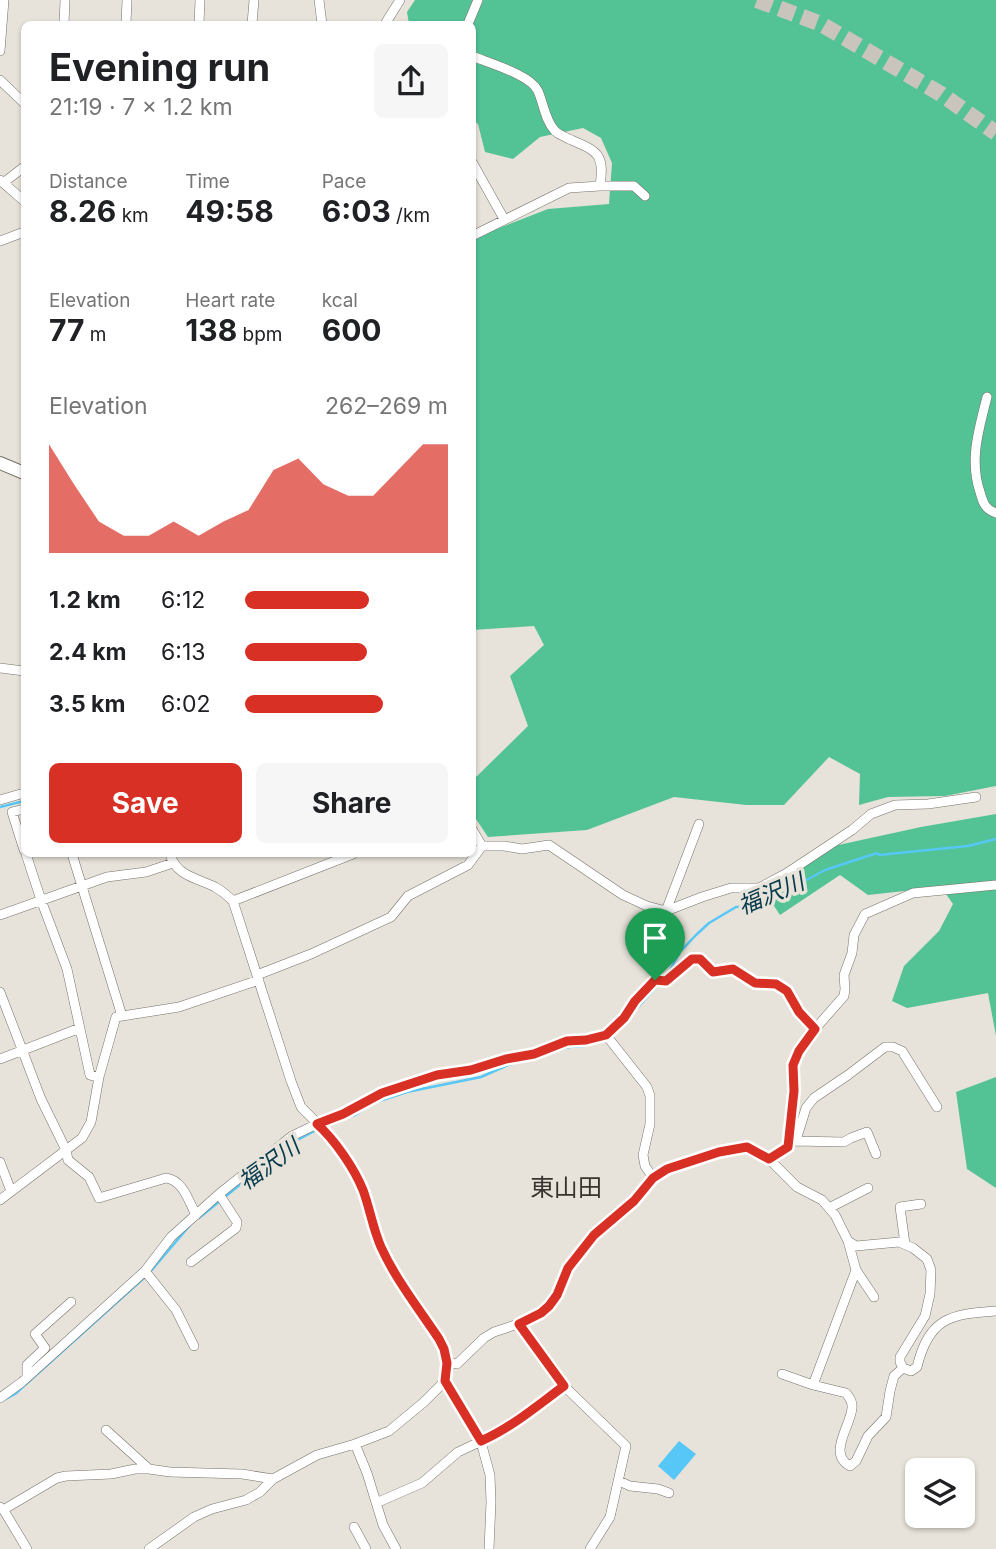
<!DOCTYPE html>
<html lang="en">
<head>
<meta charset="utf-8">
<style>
  body { margin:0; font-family:Inter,"Noto Sans JP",sans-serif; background:#f6f6f6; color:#202124; height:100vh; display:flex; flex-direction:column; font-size:26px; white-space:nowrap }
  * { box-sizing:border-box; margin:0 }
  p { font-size:23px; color:#757577 }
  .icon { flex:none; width:38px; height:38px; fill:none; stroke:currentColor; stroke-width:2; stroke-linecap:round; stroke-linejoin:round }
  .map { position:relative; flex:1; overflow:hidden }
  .sheet { position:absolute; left:21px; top:21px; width:455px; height:836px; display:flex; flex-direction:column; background:#fff; border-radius:10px; box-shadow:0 2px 5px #0004 }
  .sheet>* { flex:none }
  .tools { position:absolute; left:905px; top:1458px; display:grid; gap:14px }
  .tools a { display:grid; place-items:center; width:70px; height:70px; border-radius:10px; background:#fff; box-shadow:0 2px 5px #0004; font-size:35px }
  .pin { position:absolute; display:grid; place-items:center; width:60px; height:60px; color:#fff; margin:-72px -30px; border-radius:50% 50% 50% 0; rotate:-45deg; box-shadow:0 0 7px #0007 }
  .pin .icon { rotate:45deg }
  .round { display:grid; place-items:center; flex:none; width:74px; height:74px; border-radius:10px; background:#f6f6f6 }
  .head { display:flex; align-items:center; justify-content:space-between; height:119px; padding:0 28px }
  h1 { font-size:38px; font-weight:700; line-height:52px }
  .figures { display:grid; grid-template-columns:repeat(3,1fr); gap:10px; height:119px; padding:7px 28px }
  .figures div { display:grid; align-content:center }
  .figures b { font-size:30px; font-weight:700 }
  .figures small { font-size:19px; font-weight:400 }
  .figures p { font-size:19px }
  .chart { height:196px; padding:14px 28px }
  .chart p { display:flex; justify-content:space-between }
  .chart svg { width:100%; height:126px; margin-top:7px; fill:#d93025; opacity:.7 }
  .button { display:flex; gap:14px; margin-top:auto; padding:14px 28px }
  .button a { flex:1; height:80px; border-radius:10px; background:#d93025; color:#fff; font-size:28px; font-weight:700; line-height:80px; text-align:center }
  .button a+a { background:#f6f6f6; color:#202124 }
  ul { padding:0 28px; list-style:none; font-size:23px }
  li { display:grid; grid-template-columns:112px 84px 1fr; align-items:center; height:52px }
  li i { height:18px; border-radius:9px; background:#d93025 }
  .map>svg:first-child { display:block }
</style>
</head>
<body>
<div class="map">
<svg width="996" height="1549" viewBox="0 0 996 1549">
  <rect width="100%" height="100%" fill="#e8e3da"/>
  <!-- forest -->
  <path fill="#53c396" d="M415 0H996V786L945 796 888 797 859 805 860 774 829 757 784 805H746L674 797 587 830 488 837 474 816 473 780 528 726 510 676 544 645 534 626 473 630V238L548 209 609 204 612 163 601 138 583 128 540 137 513 159 485 152 478 124 473 120 472 24H409L407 12Z
    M996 814V1036L988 993 907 1008 892 1001 904 966 939 931 953 904 941 887 868 895 840 875 780 915 772 903 820 849 921 827Z
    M996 1077V1188L967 1169 956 1092Z"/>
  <!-- water -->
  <path fill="#56c7f7" d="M679 1441 696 1454 674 1480 658 1466Z"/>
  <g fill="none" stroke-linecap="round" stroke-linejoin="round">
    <!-- stream -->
    <path stroke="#56c7f7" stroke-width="2.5" d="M0 807 24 801
      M663 979 670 970 680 952 696 935 709 923 736 907H746L778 889 799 884 825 870 877 853 879 855 968 846 996 839
      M630 1016 659 984
      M547 1053 569 1047 584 1046 602 1040
      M342 1119 355 1115 373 1103 407 1092 481 1077 508 1065 524 1060
      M199 1218 290 1144 320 1128
      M150 1272 191 1224
      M0 1402 15 1394 145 1277"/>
    <!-- trunk-tunnel -->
    <path stroke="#c9c4bc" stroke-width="16" stroke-dasharray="16 8" stroke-linecap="butt" d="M757 0 821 24 941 94 996 133"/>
    <!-- minor casing -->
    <g stroke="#76716a" stroke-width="10">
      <path id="minor" d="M319 0 322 24
        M64 24 65 0
        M126 24 127 0
        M199 24 200 0
        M252 24 254 0
        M385 24 400 0
        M468 24 478 0
        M0 51 4 0
        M472 56C489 63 531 75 538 91 544 105 545 120 555 131 559 135 564 136 569 139 597 151 605 153 600 186
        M0 80 24 103
        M472 162 504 219
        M0 180 24 201
        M3 183 24 167
        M472 236 569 188 600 186H634L645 196
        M0 241 24 232
        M987 397C979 429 969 460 980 492 983 503 985 509 996 513
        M0 668 24 671
        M0 800 24 793
        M24 809 12 812 24 850
        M472 829 482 846
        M482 846H504L522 849 549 845 623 895 647 906 666 911 702 897 731 888H759L787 873 852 830 871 814 895 805 928 804 976 797
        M26 854 41 900 67 969 90 1075 99 1077
        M72 854 122 1016
        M170 854C176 876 197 878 215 887 222 891 228 896 233 901L291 1081 301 1107 325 1131 353 1169 362 1190 382 1248 392 1269 439 1339 444 1349 447 1363 445 1381 481 1442 490 1475 491 1502 489 1549
        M233 901 353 854
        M0 915 107 877 146 872 173 863
        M257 975 311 954 391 917 408 896 468 865 482 846
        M655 980 666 981 693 959H700L713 972 733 969 755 983H776L787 991 799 1012 815 1029
        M0 992 41 1099 66 1150 68 1160 89 1177 99 1198 166 1178C183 1180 189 1202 196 1215
        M606 1035 647 1087 650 1096V1124L643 1155 645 1166 654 1179
        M0 1059 80 1028
        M794 1141 844 1142 851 1138 867 1132 876 1154
        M788 1147 797 1137 806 1108 814 1098 848 1075 885 1047H893L902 1051 937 1107
        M769 1159 788 1147 794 1091 793 1065 799 1051 815 1029 844 996 845 989 844 975 852 953 854 935 865 914 913 893 996 885
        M0 1162 11 1191
        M0 1200 82 1138 91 1122 99 1077 116 1017 179 1007 259 980
        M829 1208 868 1188
        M905 1244 900 1207 921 1204
        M191 1262 236 1228 237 1222 219 1194
        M856 1270 874 1297
        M145 1271 176 1310 194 1346
        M519 1324 564 1386 626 1446 610 1517 590 1549
        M447 1363 457 1364 484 1338 494 1332 530 1320 549 1306 557 1295 568 1268 594 1235 634 1201 654 1179 668 1169 719 1152 747 1147 769 1159 797 1187 822 1200 835 1215 848 1241 856 1246 899 1242 913 1248 927 1259 931 1270 930 1294 925 1316 900 1357V1362L903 1368
        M903 1368 911 1371 917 1367C929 1318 950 1314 996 1311
        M782 1374 813 1385 846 1393C849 1397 853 1402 852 1408 851 1425 827 1454 850 1466L856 1461 868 1436 886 1417 890 1391 894 1376 903 1368
        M27 1377V1365L45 1348 35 1334 71 1302
        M813 1385 856 1270 848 1241
        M0 1398 22 1382 145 1271 171 1237 219 1194 292 1136 317 1124 343 1114 382 1093 437 1075 471 1070 506 1059 534 1054 567 1041 586 1040 606 1035 624 1018 635 1001 655 980 654 948 666 911 699 824
        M106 1430 149 1469
        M355 1444 367 1473 383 1525 396 1549
        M619 1481 630 1486 658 1489 669 1493
        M376 1503 422 1483 458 1452 490 1437 564 1386
        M0 1507 3 1509 27 1549
        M8 1507 57 1478 66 1476 111 1474 135 1469H149L170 1472 242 1474 273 1479
        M354 1527 366 1549
        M149 1549 194 1517 212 1509 246 1500 260 1492 273 1479 317 1455 355 1444 389 1431 424 1402 445 1381"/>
    </g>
    <!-- tertiary casing -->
    <g stroke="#76716a" stroke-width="14">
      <path id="tertiary" d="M0 463 24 473"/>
    </g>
    <!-- minor -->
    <use href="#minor" stroke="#fff" stroke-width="9"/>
    <!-- tertiary -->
    <use href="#tertiary" stroke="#fff" stroke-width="12"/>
  </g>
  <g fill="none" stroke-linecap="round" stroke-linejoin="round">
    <!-- route casing -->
    <g stroke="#fff" stroke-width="14">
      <path id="route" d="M692 959H700L713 972 733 969 755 983 776 984 787 991 799 1012 815 1029 799 1051 793 1065 794 1091 788 1147 769 1159 747 1147 719 1152 667 1169 653 1178 634 1201 594 1235 568 1268 557 1295 549 1306 541 1313 519 1324 564 1386C538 1405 511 1428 481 1441L445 1381 447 1363 444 1349 439 1339C419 1309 396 1280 381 1247 373 1229 370 1209 363 1190 354 1168 335 1140 317 1124L343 1114 382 1093 437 1075 471 1070 506 1059 534 1054 567 1041 586 1040 606 1035 624 1018 635 1001 655 980 666 981Z"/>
    </g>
    <!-- route -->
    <use href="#route" stroke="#d93025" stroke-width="9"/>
  </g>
  <g text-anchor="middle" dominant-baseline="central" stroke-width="7" stroke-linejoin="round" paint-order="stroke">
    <!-- water labels -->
    <g font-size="23" font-style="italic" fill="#04394c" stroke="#e8e3da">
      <text transform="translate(771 894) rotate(-23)">福沢川</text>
      <text transform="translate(269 1164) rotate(-36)">福沢川</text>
    </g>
    <!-- quarter labels -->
    <g font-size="24" fill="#37332d" stroke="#e8e3da">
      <text x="566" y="1187">東山田</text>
    </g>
  </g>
</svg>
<div class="tools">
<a><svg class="icon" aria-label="layers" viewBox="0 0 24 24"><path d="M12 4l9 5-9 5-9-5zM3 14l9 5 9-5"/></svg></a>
</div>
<div class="pin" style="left:655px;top:980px;background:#1e9e55"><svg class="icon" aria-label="arrive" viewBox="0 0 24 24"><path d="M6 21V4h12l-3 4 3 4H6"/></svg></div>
<section class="sheet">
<div class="head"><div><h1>Evening run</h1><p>21:19 · 7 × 1.2 km</p></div><a class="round"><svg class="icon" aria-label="share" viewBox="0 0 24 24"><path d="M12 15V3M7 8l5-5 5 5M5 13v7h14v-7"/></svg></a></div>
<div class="figures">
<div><p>Distance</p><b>8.26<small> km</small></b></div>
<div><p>Time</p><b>49:58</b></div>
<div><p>Pace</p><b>6:03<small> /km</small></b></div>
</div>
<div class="figures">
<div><p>Elevation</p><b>77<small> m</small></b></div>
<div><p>Heart rate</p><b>138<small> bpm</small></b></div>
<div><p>kcal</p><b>600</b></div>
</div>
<div class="chart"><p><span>Elevation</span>262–269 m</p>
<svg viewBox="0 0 160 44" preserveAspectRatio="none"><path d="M0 44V6L10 20L20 33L30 38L40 38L50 33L60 38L70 33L80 29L90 15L100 11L110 20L120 24L130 24L140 15L150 6L160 6V44z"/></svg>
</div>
<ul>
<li><b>1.2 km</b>6:12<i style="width:61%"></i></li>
<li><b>2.4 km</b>6:13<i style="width:60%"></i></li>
<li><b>3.5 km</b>6:02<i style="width:68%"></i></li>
</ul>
<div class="button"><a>Save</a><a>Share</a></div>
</section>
</div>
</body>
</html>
